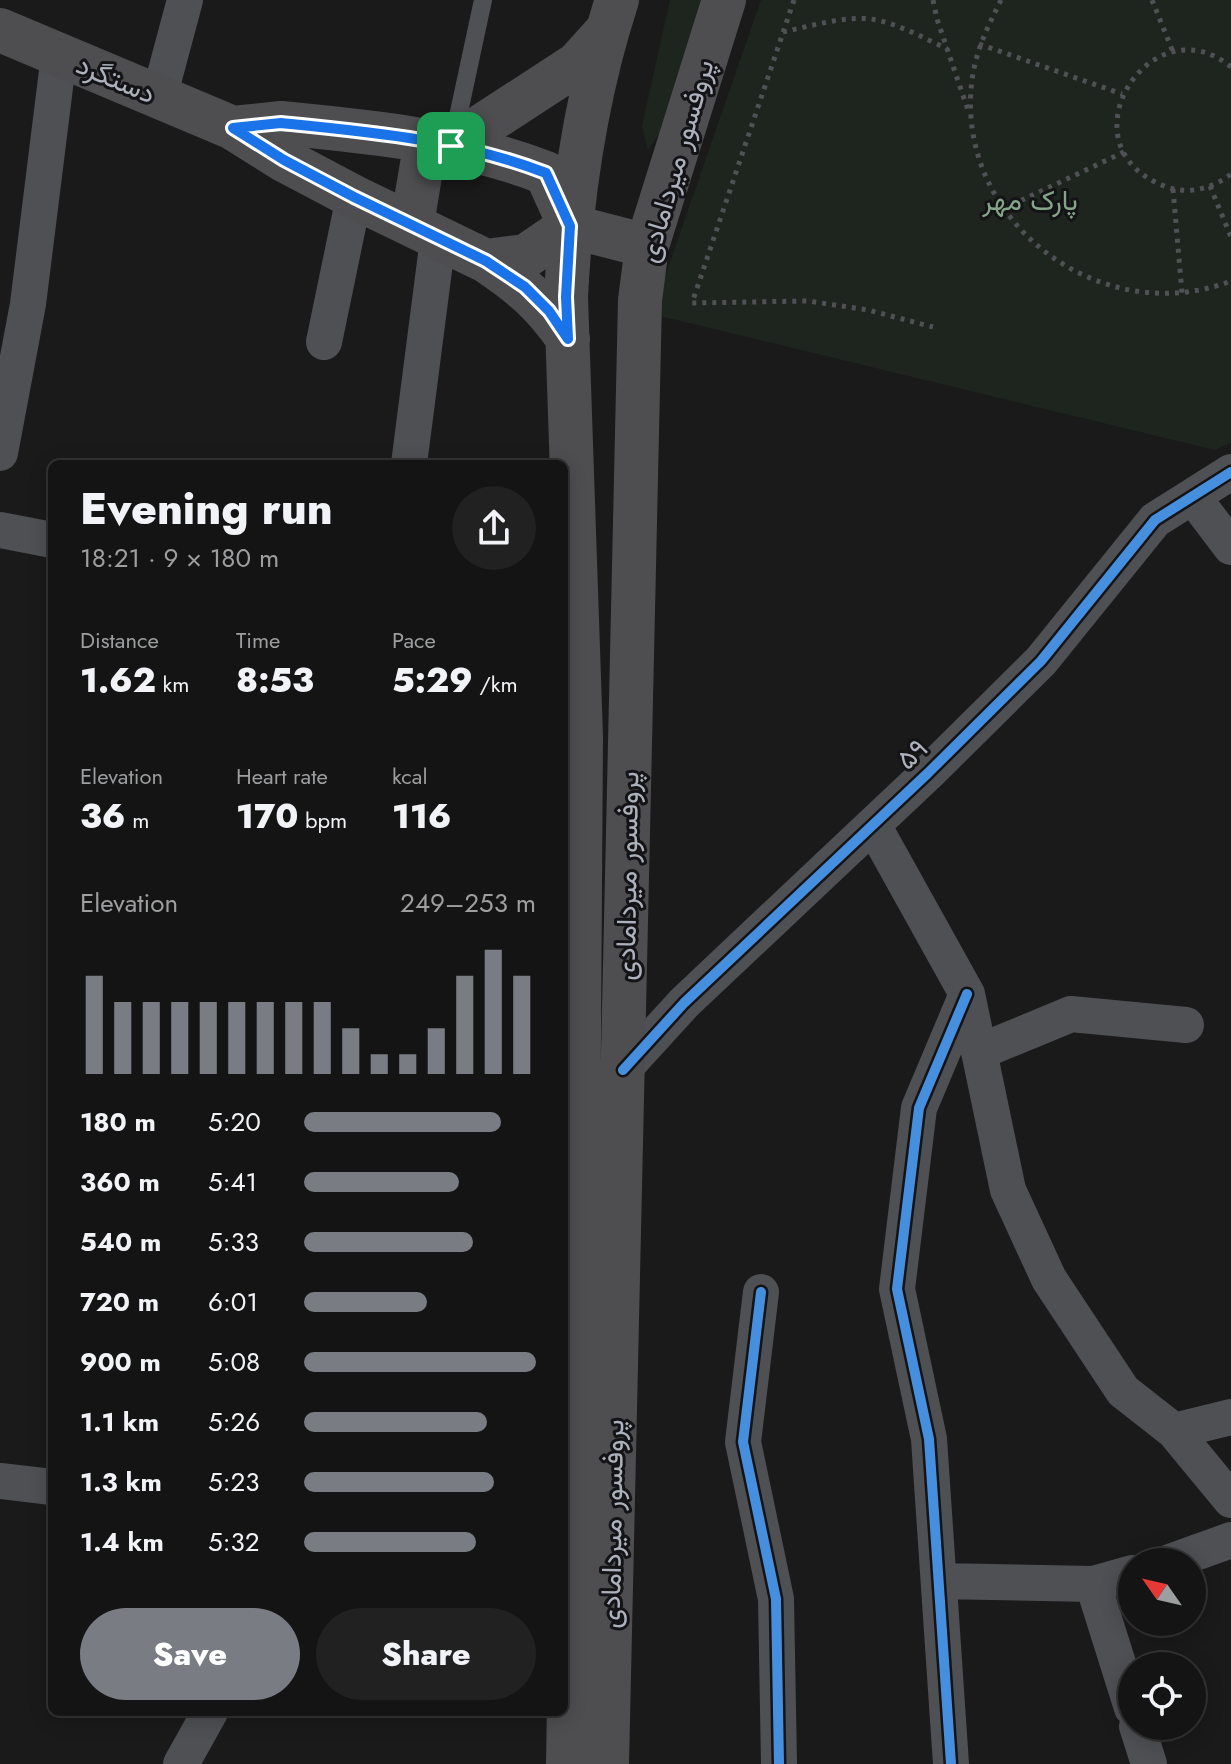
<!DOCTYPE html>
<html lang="en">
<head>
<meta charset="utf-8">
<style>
  body { margin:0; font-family:Jost,Vazirmatn,sans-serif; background:#212122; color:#f1f3f6; height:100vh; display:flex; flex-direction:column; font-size:30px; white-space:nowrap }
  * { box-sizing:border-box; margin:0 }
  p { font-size:26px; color:#9d9ea0 }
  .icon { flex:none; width:44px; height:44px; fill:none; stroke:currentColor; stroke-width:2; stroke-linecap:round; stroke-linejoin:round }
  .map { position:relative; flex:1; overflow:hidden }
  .side { position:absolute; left:48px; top:460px; width:520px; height:1256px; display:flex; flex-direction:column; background:#141414; border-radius:12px; box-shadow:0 4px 20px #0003,0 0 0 2px #333334 }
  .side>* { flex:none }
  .needle { width:52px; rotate:304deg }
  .tools { position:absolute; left:1118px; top:1548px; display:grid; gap:16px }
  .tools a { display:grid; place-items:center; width:88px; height:88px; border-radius:50%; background:#141414; box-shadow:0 4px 20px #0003,0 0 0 2px #333334; font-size:40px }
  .pin { position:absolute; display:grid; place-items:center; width:68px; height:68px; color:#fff; margin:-34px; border-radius:16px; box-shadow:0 4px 12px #0006 }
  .round { display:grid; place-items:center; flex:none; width:84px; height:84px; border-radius:42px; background:#212122 }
  .overview { display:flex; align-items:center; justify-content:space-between; height:136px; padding:0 32px }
  h1 { font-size:44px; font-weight:800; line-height:60px }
  .metrics { display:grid; grid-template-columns:repeat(3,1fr); gap:12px; height:136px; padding:8px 32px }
  .metrics div { display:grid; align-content:center }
  .metrics b { font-size:34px; font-weight:800 }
  .metrics small { font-size:22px; font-weight:400 }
  .metrics p { font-size:22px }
  .chart { height:224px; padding:16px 32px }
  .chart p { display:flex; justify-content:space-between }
  .chart svg { width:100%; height:144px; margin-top:8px; stroke:#797c83; stroke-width:6 }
  .cta { display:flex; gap:16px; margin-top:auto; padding:16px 32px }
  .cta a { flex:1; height:92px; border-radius:48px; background:#797c83; color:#fff; font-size:32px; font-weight:800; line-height:92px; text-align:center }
  .cta a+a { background:#212122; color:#f1f3f6 }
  ul { padding:0 32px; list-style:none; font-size:26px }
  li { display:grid; grid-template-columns:128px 96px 1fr; align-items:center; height:60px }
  li i { height:20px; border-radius:10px; background:#797c83 }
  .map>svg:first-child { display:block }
</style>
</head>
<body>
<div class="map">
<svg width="1231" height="1764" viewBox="0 0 1231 1764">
  <rect width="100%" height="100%" fill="#1a1a1b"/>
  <!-- green -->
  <path fill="#1e251f" d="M670 0H704L662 130 648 150 642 126Z
    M761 0H1231V443L1215 450 652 314Z"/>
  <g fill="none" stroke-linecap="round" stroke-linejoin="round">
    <!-- path -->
    <path stroke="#505155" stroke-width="5" stroke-dasharray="4 6" stroke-linecap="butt" d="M794 0 692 303 808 301 868 310 933 327
      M933 0 937 19 969 113
      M1001 0C988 26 976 50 972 80 954 221 1100 331 1231 281
      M1152 0 1173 52
      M783 32C811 26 843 16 871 19 897 23 924 38 947 49
      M979 44 1122 94
      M1231 67C1151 0 1057 148 1167 187 1188 195 1214 188 1231 174
      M1210 186 1231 237
      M1173 189 1182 293
      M1003 209 1124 152"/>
    <!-- lane -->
    <path stroke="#4f5053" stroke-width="18" d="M453 140 483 0"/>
    <!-- street -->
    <path stroke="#4f5053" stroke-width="36" d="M159 97 185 0
      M324 342 354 197
      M0 453 28 304 59 55
      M409 464 438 239
      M1193 497 1231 547
      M0 530 52 540
      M873 825 967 994 1008 1190 1049 1279 1123 1391 1174 1431 1231 1500
      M979 1052 1071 1014 1186 1025
      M623 1070 684 1003 928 773 1041 661 1155 520 1231 472
      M761 1292 743 1442 776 1599 779 1764
      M1174 1431 1231 1417
      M0 1481 52 1487
      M1170 1562 1231 1540
      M940 1581 1093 1584 1132 1573
      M1093 1584 1132 1708
      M1137 1726 1149 1764
      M181 1764 210 1712
      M951 1764 929 1439 897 1289 919 1108 967 994"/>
    <!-- secondary -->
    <path stroke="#4e4e51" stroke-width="44" d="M0 30 233 128
      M281 123C371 132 461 140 546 173L570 226 526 256 486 261 354 197 284 160 233 128Z
      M451 146 577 64 606 32
      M412 224 426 140
      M570 226 647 246
      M486 261C522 285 543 303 568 339
      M568 1764 578 1181 581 737 566 297C571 198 586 95 617 0
      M607 1764 640 300 647 246 724 0"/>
    <!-- cycleway casing -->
    <g stroke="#141417" stroke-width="15">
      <path id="cycleway" d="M623 1070 684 1003 928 773 1041 661 1155 520 1231 472
        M761 1292 743 1442 776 1599 779 1764
        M951 1764 929 1439 897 1289 919 1108 967 994"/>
    </g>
    <!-- cycleway -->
    <use href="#cycleway" stroke="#468fdf" stroke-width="10"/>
  </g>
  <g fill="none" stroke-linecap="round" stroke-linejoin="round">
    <!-- route casing -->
    <g stroke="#fff" stroke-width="16">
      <path id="route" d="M281 123C371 132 461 140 546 173L570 226 566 297 568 339 549 311 525 287 486 261 354 197 284 160 233 128Z"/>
    </g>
    <!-- route -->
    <use href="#route" stroke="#1a73e8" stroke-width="10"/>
  </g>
  <g text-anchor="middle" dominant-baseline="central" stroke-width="6" stroke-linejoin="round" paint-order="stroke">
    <!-- street labels -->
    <g font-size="28" fill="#acb1bb" stroke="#141417">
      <text transform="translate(116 79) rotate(23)">دستگرد</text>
      <text transform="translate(676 161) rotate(-74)">پروفسور میردامادی</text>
      <text transform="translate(912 754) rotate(-44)">۵۹</text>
      <text transform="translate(627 876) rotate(-89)">پروفسور میردامادی</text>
      <text transform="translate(612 1524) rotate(-89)">پروفسور میردامادی</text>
    </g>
    <!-- park labels -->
    <g font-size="28" fill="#84a587" stroke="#141417">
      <text x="1030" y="200">پارک مهر</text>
    </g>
  </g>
</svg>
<div class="tools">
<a><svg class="needle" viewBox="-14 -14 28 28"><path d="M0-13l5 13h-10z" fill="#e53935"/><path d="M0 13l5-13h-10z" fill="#9d9ea0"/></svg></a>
<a><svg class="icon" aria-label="locate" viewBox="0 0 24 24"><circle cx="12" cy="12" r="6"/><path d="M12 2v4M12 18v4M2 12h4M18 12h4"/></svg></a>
</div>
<div class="pin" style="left:451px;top:146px;background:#1e9e55"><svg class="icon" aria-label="arrive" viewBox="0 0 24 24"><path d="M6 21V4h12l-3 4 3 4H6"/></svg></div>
<section class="side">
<div class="overview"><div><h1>Evening run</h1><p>18:21 · 9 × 180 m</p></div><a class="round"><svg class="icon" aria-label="share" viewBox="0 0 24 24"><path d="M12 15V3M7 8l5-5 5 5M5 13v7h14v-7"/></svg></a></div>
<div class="metrics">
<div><p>Distance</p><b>1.62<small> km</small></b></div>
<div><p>Time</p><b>8:53</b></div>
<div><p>Pace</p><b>5:29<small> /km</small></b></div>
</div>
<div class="metrics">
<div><p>Elevation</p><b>36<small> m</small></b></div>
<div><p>Heart rate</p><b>170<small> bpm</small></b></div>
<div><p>kcal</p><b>116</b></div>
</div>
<div class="chart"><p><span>Elevation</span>249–253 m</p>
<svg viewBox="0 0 160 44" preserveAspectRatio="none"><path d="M5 44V14M15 44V22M25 44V22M35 44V22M45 44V22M55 44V22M65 44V22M75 44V22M85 44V22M95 44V30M105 44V38M115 44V38M125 44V30M135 44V14M145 44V6M155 44V14"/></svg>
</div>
<ul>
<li><b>180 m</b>5:20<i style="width:85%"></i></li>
<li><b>360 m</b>5:41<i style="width:67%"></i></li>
<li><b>540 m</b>5:33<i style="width:73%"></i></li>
<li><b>720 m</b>6:01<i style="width:53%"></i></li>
<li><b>900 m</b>5:08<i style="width:100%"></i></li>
<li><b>1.1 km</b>5:26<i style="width:79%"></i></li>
<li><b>1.3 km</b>5:23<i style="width:82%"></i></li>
<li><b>1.4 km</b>5:32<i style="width:74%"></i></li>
</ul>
<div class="cta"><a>Save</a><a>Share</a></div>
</section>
</div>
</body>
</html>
